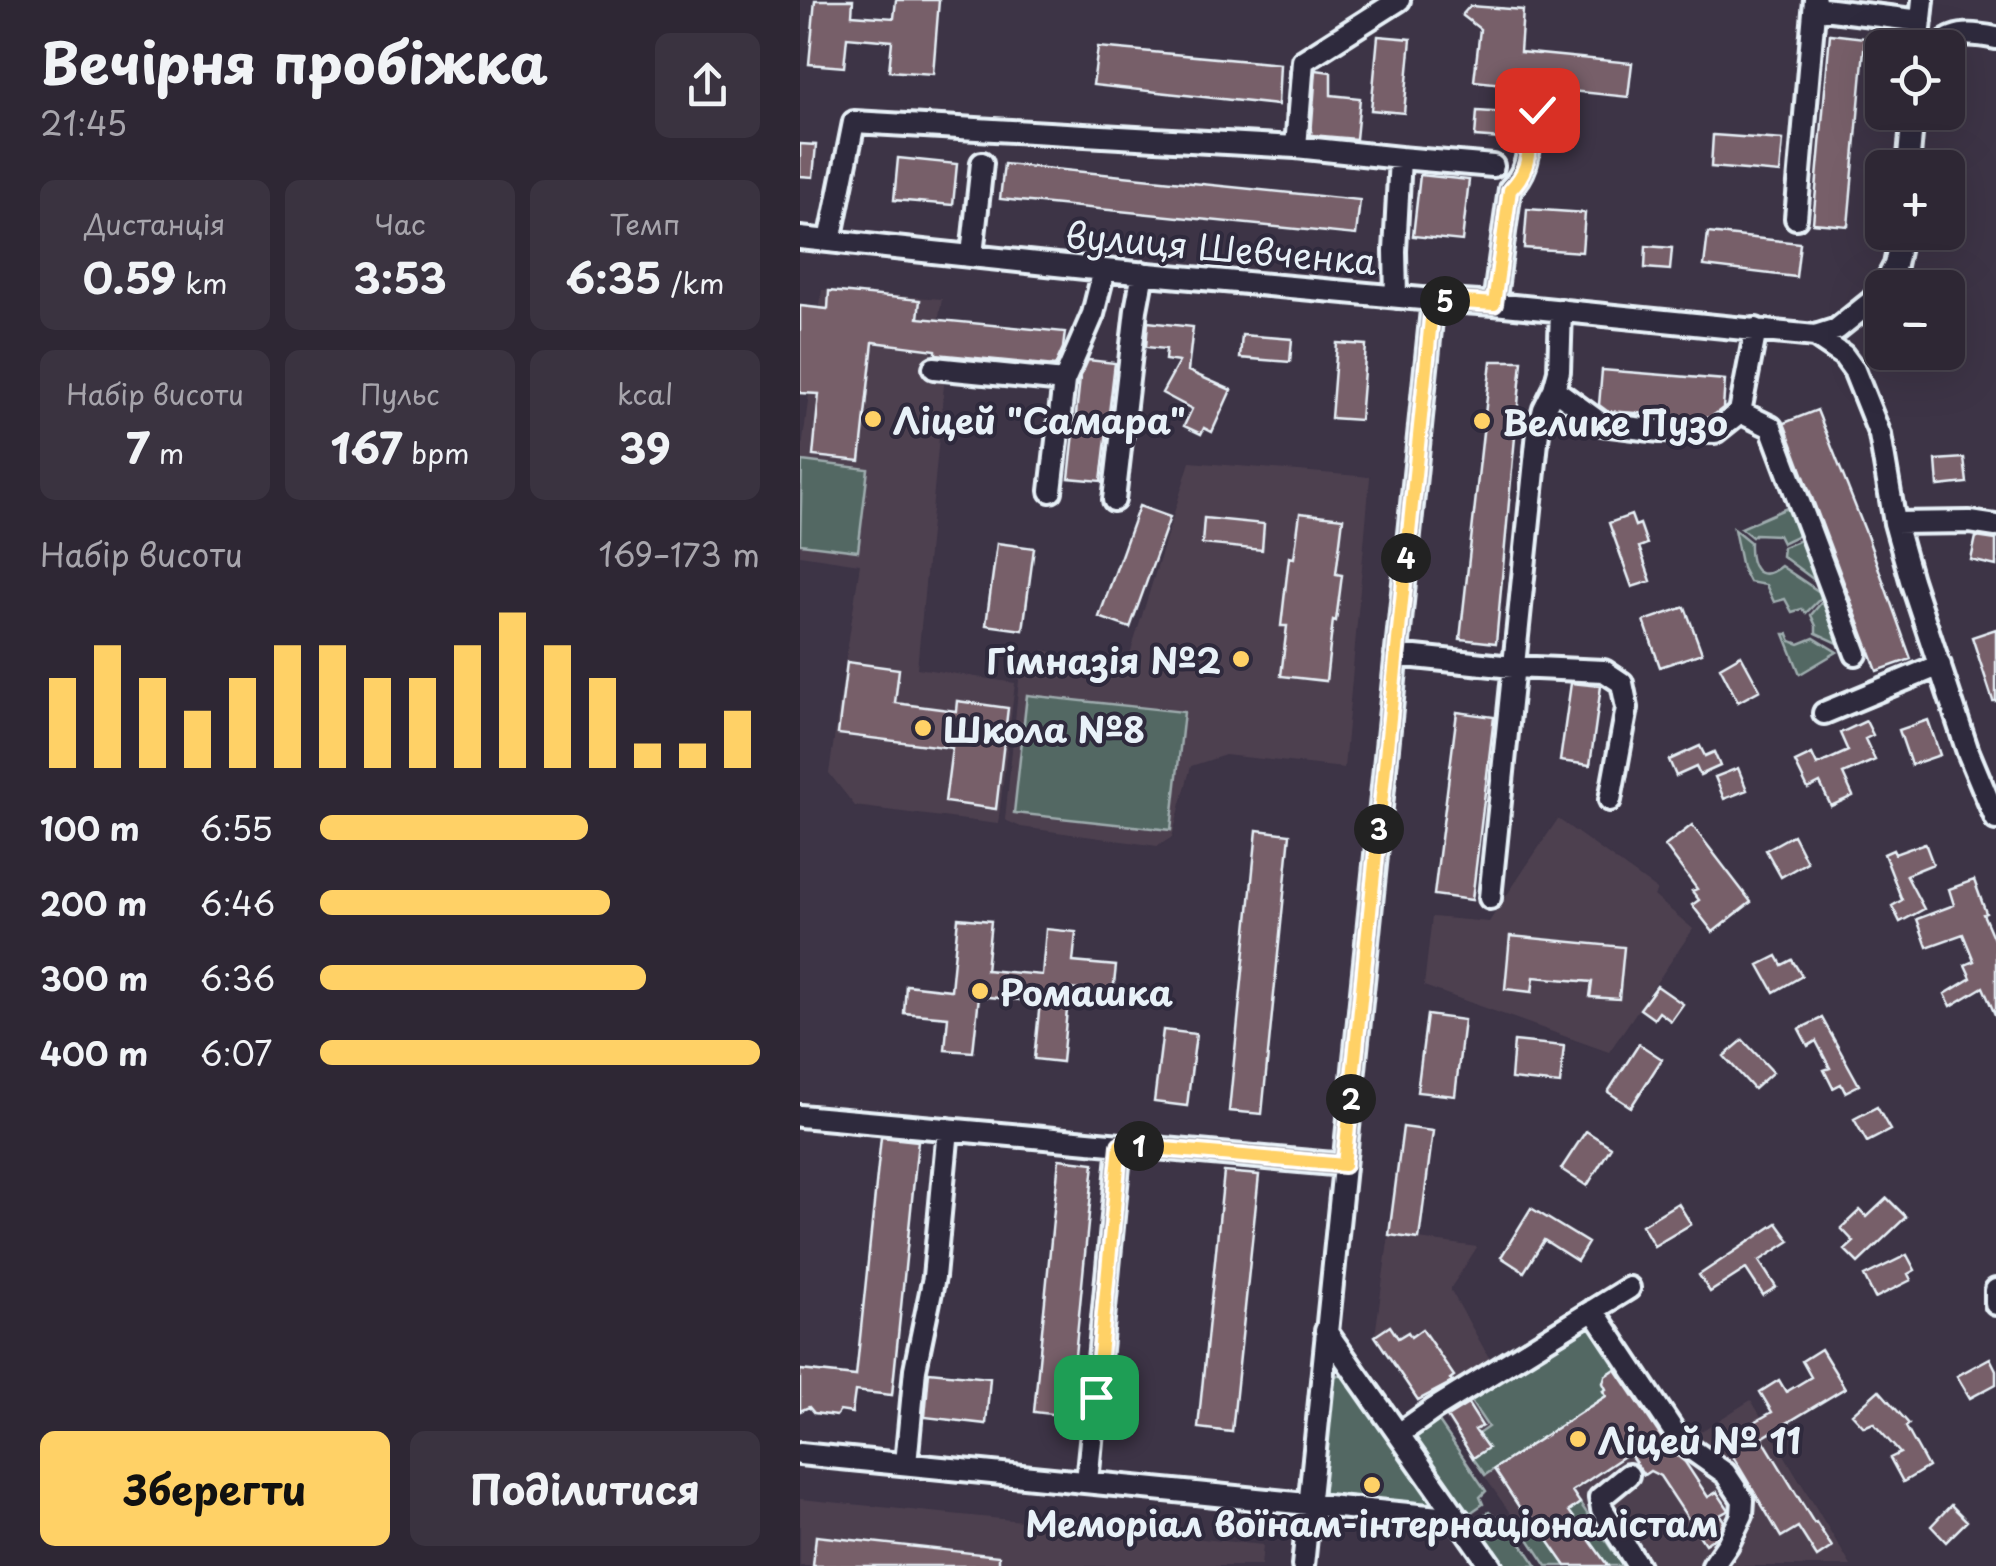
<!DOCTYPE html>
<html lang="uk">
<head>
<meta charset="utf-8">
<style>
  body { margin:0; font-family:"Playpen Sans",sans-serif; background:#3a3340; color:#f1f3f6; height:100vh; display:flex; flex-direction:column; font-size:38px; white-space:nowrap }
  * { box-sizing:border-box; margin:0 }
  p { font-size:32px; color:#a7a5ac }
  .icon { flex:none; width:55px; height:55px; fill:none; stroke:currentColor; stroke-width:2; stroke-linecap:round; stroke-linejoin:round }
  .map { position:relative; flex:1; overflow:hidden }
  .drawer { display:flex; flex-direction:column; background:#2e2734; width:800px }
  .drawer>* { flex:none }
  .buttons { position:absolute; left:1065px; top:30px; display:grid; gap:20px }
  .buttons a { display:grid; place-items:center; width:100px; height:100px; border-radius:15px; background:#2e2734; box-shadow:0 10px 40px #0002,0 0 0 2px #49444f; font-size:50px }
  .pin { position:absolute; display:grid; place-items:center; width:85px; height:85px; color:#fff; margin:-42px; border-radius:20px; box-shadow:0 5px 15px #0006 }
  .km { position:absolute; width:50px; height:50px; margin:-25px; border-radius:50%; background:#222; color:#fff; font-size:28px; line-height:50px; text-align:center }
  .round { display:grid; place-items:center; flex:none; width:105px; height:105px; border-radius:15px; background:#3a3340 }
  .overview { display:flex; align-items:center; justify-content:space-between; height:170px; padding:0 40px }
  h1 { font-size:55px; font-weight:700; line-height:75px }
  .stats { display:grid; grid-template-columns:repeat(3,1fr); gap:15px; height:170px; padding:10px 40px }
  .stats div { display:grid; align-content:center; border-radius:15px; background:#3a3340; text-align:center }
  .stats b { font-size:42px; font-weight:700 }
  .stats small { font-size:28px; font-weight:400 }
  .stats p { font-size:28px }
  .chart { height:280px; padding:20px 40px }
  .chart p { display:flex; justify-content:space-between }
  .chart svg { width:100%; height:180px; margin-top:10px; stroke:#ffd166; stroke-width:6 }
  .primary-button { display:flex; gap:20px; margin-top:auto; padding:20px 40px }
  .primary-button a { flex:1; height:115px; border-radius:15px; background:#ffd166; color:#111; font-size:40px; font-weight:700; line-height:115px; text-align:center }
  .primary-button a+a { background:#3a3340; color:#f1f3f6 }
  ul { padding:0 40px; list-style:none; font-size:32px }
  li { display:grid; grid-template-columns:160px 120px 1fr; align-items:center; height:75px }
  li i { height:25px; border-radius:12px; background:#ffd166 }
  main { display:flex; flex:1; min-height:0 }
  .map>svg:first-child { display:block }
</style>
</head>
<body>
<main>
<section class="drawer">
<div class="overview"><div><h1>Вечірня пробіжка</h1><p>21:45</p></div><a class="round"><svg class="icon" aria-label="share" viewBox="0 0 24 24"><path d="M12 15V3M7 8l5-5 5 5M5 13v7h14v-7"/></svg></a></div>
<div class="stats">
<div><p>Дистанція</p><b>0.59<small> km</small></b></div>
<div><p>Час</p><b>3:53</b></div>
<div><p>Темп</p><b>6:35<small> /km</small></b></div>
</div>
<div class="stats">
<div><p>Набір висоти</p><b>7<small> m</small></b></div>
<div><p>Пульс</p><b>167<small> bpm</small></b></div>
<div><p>kcal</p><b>39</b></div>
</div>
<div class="chart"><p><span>Набір висоти</span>169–173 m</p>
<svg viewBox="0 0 160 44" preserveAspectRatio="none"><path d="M5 44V22M15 44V14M25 44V22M35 44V30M45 44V22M55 44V14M65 44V14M75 44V22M85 44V22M95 44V14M105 44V6M115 44V14M125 44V22M135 44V38M145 44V38M155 44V30"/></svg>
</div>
<ul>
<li><b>100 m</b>6:55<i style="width:61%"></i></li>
<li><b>200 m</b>6:46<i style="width:66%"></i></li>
<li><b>300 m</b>6:36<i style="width:74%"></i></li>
<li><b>400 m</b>6:07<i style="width:100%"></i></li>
</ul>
<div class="primary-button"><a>Зберегти</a><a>Поділитися</a></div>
</section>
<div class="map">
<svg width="1196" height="1566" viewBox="0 0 1196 1566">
  <rect width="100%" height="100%" fill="#3d3446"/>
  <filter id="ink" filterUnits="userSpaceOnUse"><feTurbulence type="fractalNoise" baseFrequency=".01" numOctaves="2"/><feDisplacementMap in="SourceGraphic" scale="20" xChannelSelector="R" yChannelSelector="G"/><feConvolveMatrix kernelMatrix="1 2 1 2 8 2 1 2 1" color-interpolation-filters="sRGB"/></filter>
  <g filter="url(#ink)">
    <!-- built -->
    <path fill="#4e4150" d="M22 290 142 299 129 371 145 374 117 668 215 683 198 824 55 806 29 773 60 564 0 555V465Z
      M390 462 570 477 544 768 425 755 391 766 372 837 358 846 221 827 205 820 220 671 237 675 243 650 326 667Z
      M758 819 857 890 854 896 893 929 809 1052 624 986 632 917 689 922Z
      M589 1235 677 1247 650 1289 700 1377 803 1313 887 1440 951 1400 1051 1566H747L628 1395 618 1400 575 1336Z
      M0 1499 463 1545 461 1566H0Z"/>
    <!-- green -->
    <path fill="#536863" stroke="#9eacae" stroke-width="2.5" d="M2 461 68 469 58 551 0 544Z
      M987 508 999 535 982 543 978 535 955 534 952 537 941 528Z
      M934 529 950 542C949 565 957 585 981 566L1024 595 1006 613 1002 609 992 612 985 599 974 602 966 585 949 582 942 568Z
      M1000 540 1021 585 982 556 983 547Z
      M1026 597 1042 645 1016 633V626L1011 615Z
      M984 634H988L991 641 999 644 1014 638 1037 652 1000 674Z
      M227 695 384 712 371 830 214 813Z
      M793 1320 827 1375 824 1376 820 1371C811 1370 806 1374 803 1383L806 1389 803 1391 806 1396 685 1475 673 1458 687 1448 678 1434 688 1427 668 1397Z
      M540 1374 547 1376 634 1495 628 1507 528 1498 520 1487 530 1384 533 1377Z
      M637 1419 686 1491 680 1497 683 1504 667 1515 613 1436Z
      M780 1503 823 1566H808L769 1511Z
      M689 1512 695 1517 702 1515 737 1566H702L672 1523Z
      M729 1513 766 1566H747L717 1521Z"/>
    <!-- building -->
    <path fill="#775e69" stroke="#e8f1f8" stroke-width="2.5" d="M15 0H53L52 15 94 18 96 0H139L133 74 89 71 92 41 47 37 44 67 9 64Z
      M670 6 723 10 720 52 832 63 828 97 674 81 680 29 662 15Z
      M1030 34 1065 38 1048 226 1013 223Z
      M578 36 611 39 604 113 571 110Z
      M298 47 480 64 478 105 293 85Z
      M516 70 531 72V95L560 98 556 139 511 135Z
      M677 111 722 114 716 140 675 137Z
      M913 135 983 140 980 173 911 167Z
      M0 144 16 145 13 177 0 176Z
      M98 158 157 164 153 205 94 200Z
      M204 164 560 200 556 235 200 199Z
      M620 175 669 180 662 241 613 236Z
      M727 209 785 213 782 252 724 248Z
      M908 233 1000 243 996 277 904 266Z
      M846 246 872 248 870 270 845 268Z
      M29 291 120 300 118 318 265 332 263 348 255 366 136 354V350L73 342 60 461 13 456 19 394 0 393V306L28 309Z
      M348 322 393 327 388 371 431 390 412 432 404 428 401 434 384 426 392 409 362 393 379 362 365 360 366 349 346 347Z
      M442 335 492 339 490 362 440 358Z
      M537 343 566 345 560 420 531 418Z
      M288 360 315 363 301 481 269 478 280 378Z
      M691 361H722L696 643 660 639Z
      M802 370 925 380 923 408 910 418 807 411 799 405Z
      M1017 410 1066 533 1111 659 1077 671 984 423Z
      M1164 458 1167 483 1138 486 1136 460Z
      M339 506 370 517 330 628 299 617Z
      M500 513 543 518 536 574 542 575 536 621 533 620 526 681 481 676 487 626H481L489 557 494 558Z
      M831 515 835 526 840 524 847 544 839 547 851 581 832 587 809 523Z
      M404 518 464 524 462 550 402 544Z
      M1176 537 1196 540V566L1171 560Z
      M197 543 234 548 223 630 186 625Z
      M885 607 902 653 860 667 844 621Z
      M1196 629V701H1193L1172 637Z
      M941 655 960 690 938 702 920 667Z
      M47 662 99 669 95 703 156 711 157 701 208 708 196 809 145 802 152 748 38 734Z
      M771 683 801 686 790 765 760 761Z
      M657 712 694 717 672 900 634 895Z
      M1128 720 1140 755 1111 765 1099 730Z
      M1066 721 1073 735 1065 739 1075 760 1043 774 1053 796 1031 806 1020 783 1008 789 995 762 1012 754 1017 765 1048 751 1040 733Z
      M900 746 905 756 914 752 920 766 900 775 896 767 876 776 869 760Z
      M938 768 947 790 924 799 915 777Z
      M892 825 951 902 913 932 892 905 899 900 892 891 897 889 865 846Z
      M457 830 490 834 462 1114 429 1111Z
      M993 835 1007 862 981 877 966 850Z
      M1125 843 1133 864 1106 875 1124 909 1100 922 1092 906 1102 900 1084 854 1093 850 1095 854Z
      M1174 880 1186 913 1183 914 1196 944V1017L1183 987 1151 1006 1145 994 1171 978 1165 965 1174 961 1163 934 1127 947 1117 919 1154 905 1149 889Z
      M158 918 191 921 186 970 242 975 246 929 276 932 273 962 316 966 313 993 269 989 262 1062 234 1059 240 1002 179 996 173 1052 145 1050 148 1017 104 1013 106 985 151 990Z
      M710 936 824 947 819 999 790 997 792 982 734 977 732 992 705 989Z
      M977 956 982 965 992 960 1002 976 974 992 959 965Z
      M857 986 883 1004 871 1021 859 1012 854 1019 840 1009Z
      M627 1015 664 1020 655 1096 617 1092Z
      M1022 1018 1059 1085 1045 1092 1041 1084 1033 1088 1024 1070 1030 1068 1016 1041 1008 1046 999 1029Z
      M363 1030 396 1034 387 1106 354 1102Z
      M943 1040 973 1072 954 1089 924 1056Z
      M714 1041 764 1046 760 1084 711 1079Z
      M839 1044 862 1059 831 1107 808 1092Z
      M1077 1107 1090 1130 1067 1142 1054 1119Z
      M603 1127 633 1131 619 1239 589 1235Z
      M786 1131 811 1147 787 1186 761 1169Z
      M81 1137 118 1141 92 1395 55 1391 52 1413 40 1411 36 1416 14 1413 9 1407 0 1411V1370L56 1376Z
      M259 1159 294 1163 269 1416 234 1412Z
      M424 1172 459 1175 432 1432 398 1428Z
      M1087 1198 1106 1217 1058 1263 1045 1250 1054 1242 1041 1228 1060 1210 1067 1217Z
      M878 1203 891 1224 854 1246 842 1225Z
      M731 1208 788 1243 777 1261 744 1240 724 1272 701 1257Z
      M977 1223 990 1241 959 1261 976 1287 963 1295 946 1269 910 1292 899 1275Z
      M1107 1255 1115 1270 1108 1274 1111 1280 1075 1298 1064 1276Z
      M590 1326 598 1338 608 1332 611 1337 622 1329 654 1376 650 1379 652 1382 618 1400 575 1336Z
      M1021 1349 1045 1388 962 1438 1014 1523 1016 1522 1032 1547 1017 1557 998 1527 981 1537 923 1440 972 1412 960 1392 979 1380 986 1392 1011 1377 1002 1361Z
      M1190 1358 1196 1370V1384L1170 1398 1157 1376Z
      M814 1370 817 1371 870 1450 885 1462 908 1497 917 1492 929 1510 920 1515 924 1521 916 1537 905 1544 860 1476 850 1471 844 1475 829 1453 772 1491 780 1503 769 1511 808 1566H766L729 1513 725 1516 694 1469 806 1396 803 1391 806 1389 803 1383 805 1376Z
      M129 1372 190 1378 186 1424 125 1417Z
      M1079 1390 1109 1424 1106 1427 1128 1467 1103 1482 1090 1458 1100 1453 1073 1423 1064 1427 1052 1414Z
      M668 1404 682 1426 675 1430 688 1448 673 1458 647 1417Z
      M1151 1505 1167 1521 1146 1542 1131 1526Z
      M16 1536 199 1556V1566H13Z"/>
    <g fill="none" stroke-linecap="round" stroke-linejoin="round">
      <!-- minor casing -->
      <g stroke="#e8f1f8" stroke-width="28">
        <path id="minor" d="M1015 8 1121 21
          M1118 48 1123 0
          M1139 48C1153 30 1176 34 1196 38
          M496 147 503 61 599 0
          M600 158 693 166
          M1108 168 1113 112
          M996 218 1015 0
          M0 238 304 270 633 300 694 304 1015 336 1037 329 1072 301 1085 284 1095 265 1102 232
          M30 241 54 122 496 147 600 158 595 251 596 297
          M172 255 182 163
          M694 304 710 189C741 158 719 125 747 102
          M761 310 759 371 754 389 802 424 860 431 915 432 940 412 956 329
          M1015 336 1043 355 1054 370 1080 435 1095 523 1111 580 1168 752 1196 819
          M134 368 264 381
          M940 412 971 427 1056 654
          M251 491 264 381 293 314 304 270
          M314 500 336 310 343 273
          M1095 523 1170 522 1196 526
          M596 655 712 667 804 671 822 683 827 708 810 800
          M1024 713 1140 665
          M690 898 738 432 744 409 754 389
          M0 1116 544 1165
          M1196 1290V1304
          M793 1310 881 1442 925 1473 943 1500 942 1515 928 1544 913 1566
          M526 1331 691 1566
          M599 1434 634 1409 829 1288
          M0 1454 659 1519
          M106 1464 115 1369 134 1277 148 1129
          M828 1475 800 1498 802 1509 838 1566
          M287 1482 320 1145
          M503 1566 633 300"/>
      </g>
      <!-- minor -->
      <use href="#minor" stroke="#2f2a3d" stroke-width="20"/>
    </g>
  </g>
  <g fill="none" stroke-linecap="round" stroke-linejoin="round" filter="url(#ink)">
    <!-- route casing -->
    <g stroke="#fff" stroke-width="20">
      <path id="route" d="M296 1397 320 1145 544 1165 633 300 694 304 710 190C738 162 723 140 737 110"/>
    </g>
    <!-- route -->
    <use href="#route" stroke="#ffd166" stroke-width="12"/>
  </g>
  <!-- markers -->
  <g fill="#ffd166" stroke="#2f2a3d" stroke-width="4">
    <circle cx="73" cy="419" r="10"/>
    <circle cx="682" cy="421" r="10"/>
    <circle cx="441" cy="659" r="10"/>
    <circle cx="123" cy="728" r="10"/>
    <circle cx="180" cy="991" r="10"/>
    <circle cx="778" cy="1439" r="10"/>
    <circle cx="572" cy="1485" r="10"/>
  </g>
  <g text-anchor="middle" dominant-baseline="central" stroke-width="8" stroke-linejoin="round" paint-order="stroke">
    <!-- street labels -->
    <g font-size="35" fill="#e8f1f8" stroke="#2f2a3d">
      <text transform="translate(421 247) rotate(5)">вулиця Шевченка</text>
    </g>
    <!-- poi labels -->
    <g font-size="35" font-weight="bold" fill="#e8f1f8" stroke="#2f2a3d" text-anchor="start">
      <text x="93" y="419">Ліцей "Самара"</text>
      <text x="702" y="421">Велике Пузо</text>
      <text x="421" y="659" text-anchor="end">Гімназія №2</text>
      <text x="143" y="728">Школа №8</text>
      <text x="200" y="991">Ромашка</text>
      <text x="798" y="1439">Ліцей № 11</text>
      <text x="572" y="1522" text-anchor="middle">Меморіал воїнам-інтернаціоналістам</text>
    </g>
  </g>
</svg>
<div class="buttons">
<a><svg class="icon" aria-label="locate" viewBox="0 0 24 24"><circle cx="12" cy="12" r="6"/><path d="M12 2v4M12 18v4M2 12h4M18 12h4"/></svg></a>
<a>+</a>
<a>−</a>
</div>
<div class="pin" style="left:296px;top:1397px;background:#1e9e55"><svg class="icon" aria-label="arrive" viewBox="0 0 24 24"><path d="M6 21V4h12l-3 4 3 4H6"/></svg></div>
<div class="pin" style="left:737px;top:110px;background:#d93025"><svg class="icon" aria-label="check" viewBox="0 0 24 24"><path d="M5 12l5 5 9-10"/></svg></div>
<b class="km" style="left:339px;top:1146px">1</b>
<b class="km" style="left:551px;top:1099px">2</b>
<b class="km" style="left:579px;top:829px">3</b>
<b class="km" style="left:606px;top:558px">4</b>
<b class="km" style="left:645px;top:301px">5</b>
</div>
</main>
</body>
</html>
